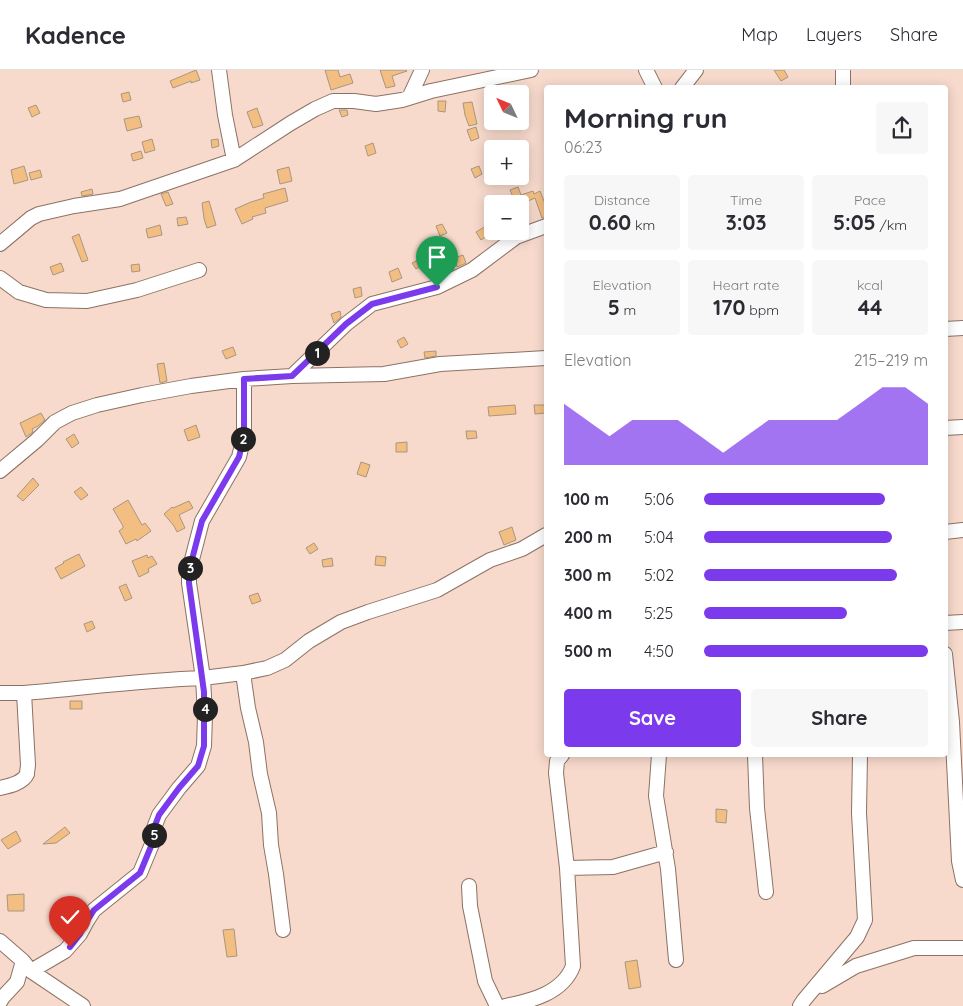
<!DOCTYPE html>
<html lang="en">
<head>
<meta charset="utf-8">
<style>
  body { margin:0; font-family:Quicksand,sans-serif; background:#f7f7f7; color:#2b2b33; height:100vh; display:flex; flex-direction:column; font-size:19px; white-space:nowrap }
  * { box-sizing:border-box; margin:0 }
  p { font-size:16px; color:#7c7c81 }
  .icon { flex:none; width:28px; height:28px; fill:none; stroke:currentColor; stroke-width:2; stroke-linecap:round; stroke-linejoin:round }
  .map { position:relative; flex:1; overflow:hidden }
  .panel { position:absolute; left:544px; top:15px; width:404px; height:672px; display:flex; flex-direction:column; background:#fff; border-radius:5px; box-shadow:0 2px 12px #0003 }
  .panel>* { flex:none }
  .needle { width:32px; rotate:313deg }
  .fabs { position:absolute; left:484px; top:15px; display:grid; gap:10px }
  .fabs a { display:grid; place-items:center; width:45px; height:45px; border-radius:5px; background:#fff; box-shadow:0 2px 12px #0003; font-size:25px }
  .pin { position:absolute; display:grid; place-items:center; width:42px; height:42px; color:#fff; margin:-51px -21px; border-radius:50% 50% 50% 0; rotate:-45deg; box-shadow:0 0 5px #0007 }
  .pin .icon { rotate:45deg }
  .km { position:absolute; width:25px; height:25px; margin:-12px; border-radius:50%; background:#222; color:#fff; font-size:14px; line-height:25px; text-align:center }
  .round { display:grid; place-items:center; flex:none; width:52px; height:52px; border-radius:5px; background:#f7f7f7 }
  .head { display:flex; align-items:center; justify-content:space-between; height:85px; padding:0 20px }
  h1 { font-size:28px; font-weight:800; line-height:38px }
  .metrics { display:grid; grid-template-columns:repeat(3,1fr); gap:8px; height:85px; padding:5px 20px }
  .metrics div { display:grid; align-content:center; border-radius:5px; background:#f7f7f7; text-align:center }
  .metrics b { font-size:21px; font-weight:800 }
  .metrics small { font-size:14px; font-weight:400 }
  .metrics p { font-size:14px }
  .chart { height:140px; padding:10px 20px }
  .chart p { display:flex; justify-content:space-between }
  .chart svg { width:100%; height:90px; margin-top:5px; fill:#7c3aed; opacity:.7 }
  .button { display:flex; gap:10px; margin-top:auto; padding:10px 20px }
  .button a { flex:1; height:58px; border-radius:5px; background:#7c3aed; color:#fff; font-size:20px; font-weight:800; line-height:58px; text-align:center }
  .button a+a { background:#f7f7f7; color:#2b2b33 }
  ul { padding:0 20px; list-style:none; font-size:16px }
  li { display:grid; grid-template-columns:80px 60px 1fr; align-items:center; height:38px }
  li i { height:12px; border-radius:6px; background:#7c3aed }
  header { display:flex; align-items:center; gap:30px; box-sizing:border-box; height:70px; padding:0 25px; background:#fff; border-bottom:1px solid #e1e1e2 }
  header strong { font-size:24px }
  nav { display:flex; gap:28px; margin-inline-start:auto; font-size:18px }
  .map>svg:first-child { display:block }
</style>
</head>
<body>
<header>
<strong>Kadence</strong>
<nav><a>Map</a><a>Layers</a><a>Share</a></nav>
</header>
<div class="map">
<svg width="963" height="936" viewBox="0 0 963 936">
  <rect width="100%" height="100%" fill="#f7dacc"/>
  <!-- building -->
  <path fill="#f3be82" stroke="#a99681" d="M196 0 200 10 191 13V11L173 18 170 11Z
    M325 0H338L340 7 350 4 353 13 331 20Z
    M380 0H406L407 1 392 6 395 16 386 18Z
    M774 0H784L788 7 781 11Z
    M129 22 131 30 123 32 121 24Z
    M438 31H446L445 42 438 41Z
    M472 32 477 54 469 56 465 45 463 33Z
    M36 35 40 43 32 47 28 38Z
    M257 38 263 55 253 58 247 42Z
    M339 40H347L348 45 342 47Z
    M139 46 142 57 127 61 124 49Z
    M476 57 479 68 471 71 467 60Z
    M152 69 155 80 145 83 142 72Z
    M218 69 219 76 212 78 211 70Z
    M373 73 376 83 368 86 365 76Z
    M141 81 143 88 133 91 131 84Z
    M525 95 529 101 520 107V98Z
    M24 96 28 110 14 114 11 100Z
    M479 96 482 104 475 108 471 99Z
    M289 97 292 111 280 114 277 100Z
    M40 100 42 107 31 110 29 103Z
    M518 117 521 125 533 121 534 124 540 121 546 136V147L542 148 535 128 521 134H516L510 120Z
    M285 118 288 131 265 138 266 143 252 147 253 149 242 154 235 139 251 132 264 128 263 124Z
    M92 119 93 124 82 126 81 122Z
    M168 122 173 134 166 136 161 124Z
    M209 131 216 155 207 158 204 149V148L202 133Z
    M186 147 188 154 178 156 177 148Z
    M442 154 447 163 440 166 436 156Z
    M160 155 162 165 148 168 146 159Z
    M486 156 490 164 481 170 476 162Z
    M79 164 88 190 82 192 72 167Z
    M463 185 466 193 457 197 454 188Z
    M420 189 423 195 416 199 412 193Z
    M61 193 64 201 53 205 50 197Z
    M139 194 140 201 132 202 131 195Z
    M398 198 402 208 392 212 389 202Z
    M361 217 362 226 355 228 353 219Z
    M340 241 341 247 334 253 331 244Z
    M404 267 408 274 401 278 397 271Z
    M233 277 236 285 226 289 222 281Z
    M436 281V286L425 288 424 282Z
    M164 293 167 311 160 313 157 294Z
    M515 335 516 344 489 346 488 337Z
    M534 335H546V343L535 344Z
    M41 343 45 350 38 356 32 359 33 362 26 367 20 353Z
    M196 355 200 367 188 371 184 360Z
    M466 361H476L477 368 467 369Z
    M74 364 79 373 72 378 66 369Z
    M407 372V382H396V373Z
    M361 392 370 395 366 407 357 404Z
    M33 408 39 415 23 431 17 426Z
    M81 417 88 425 81 430 74 422Z
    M128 430 142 455 145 453 151 461 137 471 136 469 126 474 119 461 123 458V456L113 439Z
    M189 431 193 438 179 445 185 458 177 462 174 456 164 444 172 437 173 438Z
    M512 457 516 470 504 475 499 462Z
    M314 473 318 479 310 484 306 478Z
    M79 484 85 496 61 509 55 498 64 493 63 492Z
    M147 485 148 488 152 486 157 494 148 499 149 502 139 507 132 491Z
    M376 486 386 487 385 496 375 495Z
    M332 488 333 496 323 497 322 490Z
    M126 514 132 528 125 531 119 517Z
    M258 523 261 531 252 534 249 526Z
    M92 551 95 558 87 562 84 554Z
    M70 631H82V639H70Z
    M716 739 727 740 726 753 716 752Z
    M65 757 70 763 56 773 43 774Z
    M16 761 21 771 8 779 1 770Z
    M24 824V841H8L7 825Z
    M234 859 237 886 227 887 223 860Z
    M637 890 641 917 629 919 625 892Z"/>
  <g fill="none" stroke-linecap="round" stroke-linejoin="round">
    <!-- minor casing -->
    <g stroke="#8c7265" stroke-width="16">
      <path id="minor" d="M219 0 225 45 234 90
        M646 0 655 18
        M843 0V18
        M682 18 696 0
        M409 28 422 0
        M0 174 31 148 39 144 74 136 120 129 234 90 291 53 315 39 333 31H354L376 34 402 30 431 21 531 0
        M0 208 19 222 46 230 87 231 137 220 199 200
        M945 259 963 258
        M292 306 346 254 372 234 437 217 472 200 516 167 546 156
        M945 358 963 357
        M0 401 37 370 55 352 72 343 97 335 142 325 191 316 244 309 292 306 384 304 440 294 546 288
        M945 462 963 460
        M945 553 963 552
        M945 584 952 652 959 791 963 810
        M243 603 248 638 256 672 260 704 269 743 271 775 276 804 283 860
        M0 623H24
        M659 685 656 726 668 799 676 890
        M755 685 757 738 766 822
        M0 718C9 716 23 713 27 704 27 702 28 696 28 695L24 623C84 618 143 610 203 608L189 513V501L202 451 239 387 244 366V309
        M567 798 613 797 666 782
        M469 816 470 836 485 911 497 936
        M0 871 23 891 31 901 83 936
        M31 901 65 881 80 864 87 851 94 840 140 803 152 774 154 758 159 745 179 718 198 696 204 676 205 645 203 608 243 603 267 598 285 590 309 571 341 552 368 542 437 520 490 490 522 479 546 465
        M822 916 856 896 914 878H963
        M0 932 3 927 17 912 23 891
        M505 936C531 931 563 923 573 896L567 798 556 703 557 691 562 685
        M800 936 804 930 857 867 865 850 859 743 860 685"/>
    </g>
    <!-- minor -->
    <use href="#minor" stroke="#fff" stroke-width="14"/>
  </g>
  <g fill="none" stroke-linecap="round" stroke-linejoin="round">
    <!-- route casing -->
    <g stroke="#fff" stroke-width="10">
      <path id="route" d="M70 877 80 864 87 851 94 840 140 803 152 774 154 758 159 745 179 718 198 696 204 676V622L189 513V501L202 451 239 387 244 366V309L292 306 346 254 372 234 437 217"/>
    </g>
    <!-- route -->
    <use href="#route" stroke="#7c3aed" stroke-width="6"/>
  </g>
</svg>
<div class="fabs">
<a><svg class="needle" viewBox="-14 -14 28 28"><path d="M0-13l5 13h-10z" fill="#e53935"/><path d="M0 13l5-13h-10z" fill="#7c7c81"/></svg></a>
<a>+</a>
<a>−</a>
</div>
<div class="pin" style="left:437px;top:217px;background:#1e9e55"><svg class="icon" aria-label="arrive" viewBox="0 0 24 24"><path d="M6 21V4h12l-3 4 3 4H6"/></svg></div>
<div class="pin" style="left:70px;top:877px;background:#d93025"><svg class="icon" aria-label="check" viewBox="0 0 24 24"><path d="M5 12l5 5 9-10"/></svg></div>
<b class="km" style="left:317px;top:283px">1</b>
<b class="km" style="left:243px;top:369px">2</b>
<b class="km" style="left:190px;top:498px">3</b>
<b class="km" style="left:205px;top:639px">4</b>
<b class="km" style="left:154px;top:765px">5</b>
<section class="panel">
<div class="head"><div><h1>Morning run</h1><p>06:23</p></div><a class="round"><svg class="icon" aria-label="share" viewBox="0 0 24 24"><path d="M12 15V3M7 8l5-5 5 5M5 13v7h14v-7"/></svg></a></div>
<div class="metrics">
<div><p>Distance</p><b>0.60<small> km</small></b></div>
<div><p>Time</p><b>3:03</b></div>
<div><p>Pace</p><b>5:05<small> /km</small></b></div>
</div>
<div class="metrics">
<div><p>Elevation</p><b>5<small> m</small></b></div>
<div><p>Heart rate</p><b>170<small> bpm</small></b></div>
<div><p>kcal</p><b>44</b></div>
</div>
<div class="chart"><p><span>Elevation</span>215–219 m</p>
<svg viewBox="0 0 160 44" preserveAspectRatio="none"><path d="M0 44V14L10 22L20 30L30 22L40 22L50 22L60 30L70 38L80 30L90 22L100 22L110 22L120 22L130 14L140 6L150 6L160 14V44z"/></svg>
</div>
<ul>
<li><b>100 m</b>5:06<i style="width:81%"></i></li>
<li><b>200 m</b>5:04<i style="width:84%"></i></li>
<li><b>300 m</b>5:02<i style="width:86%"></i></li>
<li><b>400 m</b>5:25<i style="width:64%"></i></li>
<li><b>500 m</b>4:50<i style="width:100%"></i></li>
</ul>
<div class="button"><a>Save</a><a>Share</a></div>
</section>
</div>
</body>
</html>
